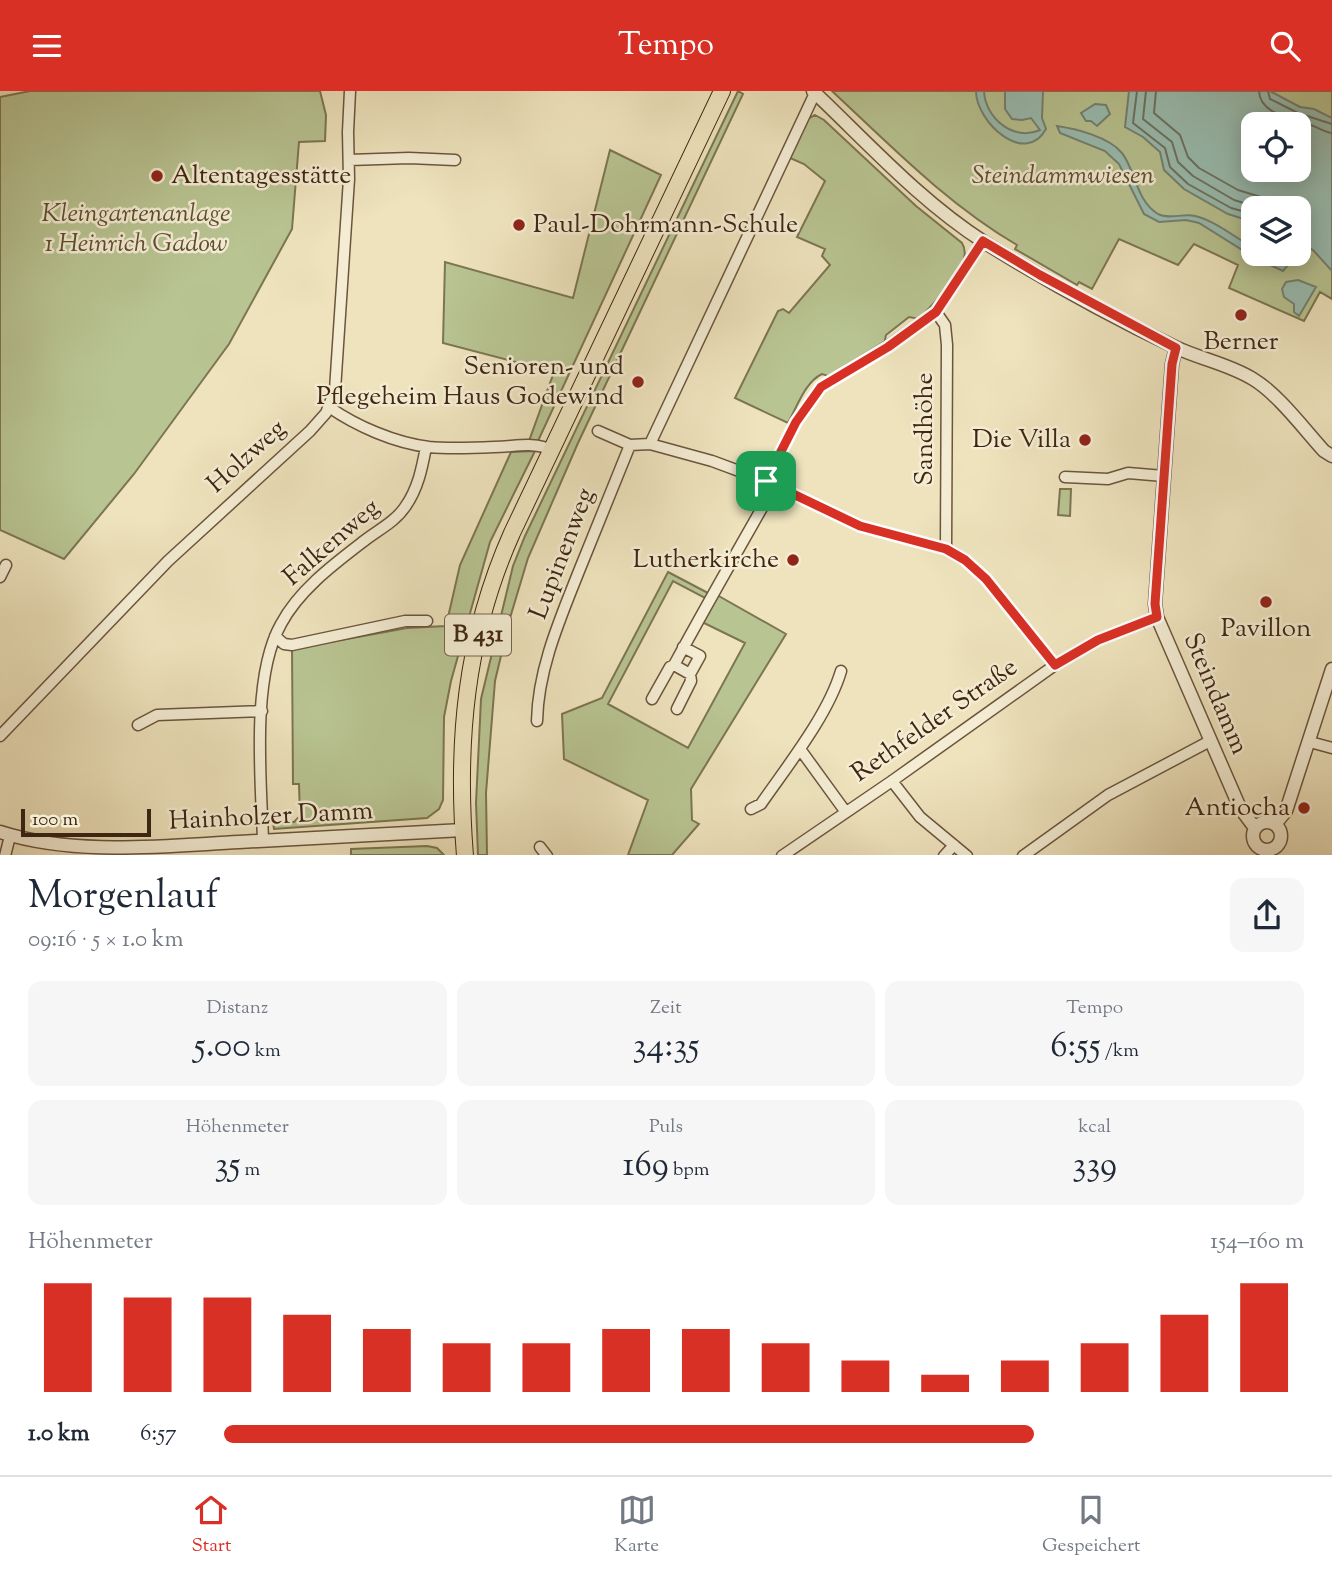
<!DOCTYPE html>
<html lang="de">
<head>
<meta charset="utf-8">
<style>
  body { margin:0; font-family:"Sorts Mill Goudy",serif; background:#f6f6f7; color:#1f2937; height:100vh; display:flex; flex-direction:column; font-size:26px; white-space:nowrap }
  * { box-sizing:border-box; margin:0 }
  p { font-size:23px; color:#747a83 }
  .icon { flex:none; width:38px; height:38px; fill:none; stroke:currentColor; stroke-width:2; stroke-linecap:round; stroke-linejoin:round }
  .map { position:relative; height:764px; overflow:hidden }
  .sheet { display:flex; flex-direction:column; background:#fff; flex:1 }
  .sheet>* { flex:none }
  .fabs { position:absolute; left:1241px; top:21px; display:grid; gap:14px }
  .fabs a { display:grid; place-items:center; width:70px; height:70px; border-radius:14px; background:#fff; box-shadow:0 4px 18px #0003; font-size:35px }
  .scale { position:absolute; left:21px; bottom:18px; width:130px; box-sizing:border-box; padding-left:7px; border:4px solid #3f2612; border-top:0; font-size:19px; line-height:24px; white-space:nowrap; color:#3f2612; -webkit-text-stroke:5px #f4edd4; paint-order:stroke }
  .pin { position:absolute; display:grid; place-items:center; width:60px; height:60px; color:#fff; margin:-30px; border-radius:14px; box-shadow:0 4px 10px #0006 }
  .round { display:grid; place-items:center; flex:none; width:74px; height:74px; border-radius:14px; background:#f6f6f7 }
  .summary { display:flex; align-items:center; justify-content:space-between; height:119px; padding:0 28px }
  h1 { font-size:38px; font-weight:600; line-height:52px }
  .stats { display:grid; grid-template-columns:repeat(3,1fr); gap:10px; height:119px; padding:7px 28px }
  .stats div { display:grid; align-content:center; border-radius:14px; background:#f6f6f7; text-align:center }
  .stats b { font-size:35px; font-weight:600 }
  .stats small { font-size:19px; font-weight:400 }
  .stats p { font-size:19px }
  .chart { height:196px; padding:14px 28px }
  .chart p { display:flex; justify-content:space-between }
  .chart svg { width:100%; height:126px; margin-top:7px; stroke:#d93025; stroke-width:6 }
  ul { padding:0 28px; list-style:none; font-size:23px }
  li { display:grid; grid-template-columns:112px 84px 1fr; align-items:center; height:52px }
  li i { height:18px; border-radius:9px; background:#d93025 }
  header { display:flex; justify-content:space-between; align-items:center; height:91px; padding:0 28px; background:#d93025; color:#fff; font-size:32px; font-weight:600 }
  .tab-bar { display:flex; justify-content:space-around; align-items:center; height:98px; border-top:2px solid #e0e1e3; background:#fff; font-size:19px; color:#747a83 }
  .tab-bar a { display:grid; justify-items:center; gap:4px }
  .tab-bar .active { color:#d93025 }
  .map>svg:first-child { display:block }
</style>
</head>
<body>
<header><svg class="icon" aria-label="menu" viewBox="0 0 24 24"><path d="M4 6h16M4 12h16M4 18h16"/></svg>Tempo<svg class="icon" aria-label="search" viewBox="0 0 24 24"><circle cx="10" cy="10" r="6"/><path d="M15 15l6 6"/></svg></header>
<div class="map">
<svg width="1332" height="765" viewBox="0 0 1332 765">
  <rect width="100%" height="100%" fill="#eee3bd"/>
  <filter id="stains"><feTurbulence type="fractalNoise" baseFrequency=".00286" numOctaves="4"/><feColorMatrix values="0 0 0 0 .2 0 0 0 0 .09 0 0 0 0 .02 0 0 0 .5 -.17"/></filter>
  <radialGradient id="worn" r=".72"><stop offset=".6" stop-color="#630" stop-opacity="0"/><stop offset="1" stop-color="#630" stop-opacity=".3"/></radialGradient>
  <!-- green -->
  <path fill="#b8c492" stroke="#7c7552" stroke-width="2" fill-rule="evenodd" d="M30 0H320L326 24 325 50 299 51 292 138 229 253 134 383 64 468 0 439V6Z
    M738 0 743 3 578 352 528 467 510 527 495 590 486 702 487 764H478L476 712 481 608 513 475 525 445Z
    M832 0H1332V208L1320 201 1304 230 1229 197 1238 174 1194 153 1178 174 1119 148 1092 198 1079 191 1077 194 1015 158 1017 154C947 113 891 55 832 0ZM1253 33H1298V79H1253ZM1253 117H1298V163H1253Z
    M815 24 824 29 916 115 962 152C976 174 933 212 919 228L909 226 886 244 884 253 828 285 822 283C805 291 797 316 788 332L735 307 778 220 783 218 789 222 830 174 822 165 825 158 797 146 825 90 804 73 790 67 808 28Z
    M610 59 661 84 538 350H529L554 281 443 252 445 171 573 207Z
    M535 360 490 451 451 590 444 626 443 709 439 718 427 727 274 738 273 731H294L300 725 299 693H293L292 558 407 537 446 535 460 474 511 361Z
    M1060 398H1071L1070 425 1058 424Z
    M668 481 708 502 705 507 673 490 608 613 688 657 745 552 702 531 717 504 786 543 691 698 692 729 699 733 672 764H628L648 709 564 668 562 623 602 607Z
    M427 755 437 757 444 764H351V758Z"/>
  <!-- water -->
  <path fill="#99beb2" stroke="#758172" stroke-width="2" fill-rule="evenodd" d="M976 0H984C985 27 1014 51 1040 39L1031 27 1022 29 1012 28 1005 18V0H1043L1042 27 1046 38C1025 76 976 31 976 0Z
    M1129 0H1270L1300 16 1314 18 1332 27V180L1313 159 1299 152 1298 117H1253V131L1228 123 1184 98 1164 79 1160 61 1143 46 1125 36ZM1298 33V79H1253V33Z
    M1095 13 1106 14 1110 23 1097 35 1091 30H1086L1081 22Z
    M1057 35C1077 38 1109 46 1122 62 1136 80 1136 110 1158 123 1169 129 1183 122 1195 125 1216 130 1235 147 1253 156V163C1266 163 1279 165 1287 175L1283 180 1255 167 1199 132 1186 129 1159 131 1144 123 1119 73 1105 60 1060 42Z
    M1298 189 1316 196 1299 225 1294 221V213L1284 206 1282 198 1286 191Z"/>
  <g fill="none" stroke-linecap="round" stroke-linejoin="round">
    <!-- shore -->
    <path stroke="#6c7262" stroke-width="2" d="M1137 0 1133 32 1165 57 1170 76 1188 93 1231 117 1253 123
      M1146 0 1143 28 1172 51 1178 71 1193 85 1234 109 1260 117
      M1156 0 1154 22 1180 44 1188 66 1199 77 1238 99 1264 107 1275 117
      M1259 0C1260 24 1293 27 1311 34 1319 37 1324 41 1332 42
      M1268 0 1270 8 1298 22 1332 33"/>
    <!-- minor casing -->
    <g stroke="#6b553d" stroke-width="13">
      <path id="minor" d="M349 69 409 67 455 69
        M936 221 945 234 947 254 946 458
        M329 316C356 335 395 352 429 356 450 358 472 357 494 356 514 356 533 350 552 359
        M598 340 630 354 650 353 712 370 766 390 860 435 946 458 965 469 986 488 1055 574
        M650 353 815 2
        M1065 386 1108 388 1128 382 1164 385
        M766 390 796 331 821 296 888 255 936 221 983 150
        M0 486 6 474
        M275 545 284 553 292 554 405 530H427
        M683 556 700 565 690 583 674 574C707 513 741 454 775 394
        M652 608 670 576 674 574
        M677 618 691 590 690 583
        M537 630C538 578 560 528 579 480 596 438 613 396 630 354
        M138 634 157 624 262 620
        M0 645 168 470 310 340 326 322 335 299 349 88 348 41 350 0
        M1310 651 1332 657
        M800 658 845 720
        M892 690 920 726 967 765
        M751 718 761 713C788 674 828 624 841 580
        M263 749C261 689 251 586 281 533 299 499 334 473 364 450 378 439 395 431 405 416 418 398 422 377 426 356
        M540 756 547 765
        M5 765 10 745
        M782 765 892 690 1055 574 1098 549 1157 526
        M944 765 954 754
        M1023 765 1108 704 1210 650"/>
    </g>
    <!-- tertiary casing -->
    <g stroke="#6b553d" stroke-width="15">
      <path id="tertiary" d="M813 0C868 52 920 110 984 151 1045 189 1110 225 1175 256 1200 268 1229 273 1253 288 1278 303 1304 338 1324 360L1332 365
        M1176 257 1172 273 1155 513 1157 526 1240 717 1255 737
        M1253 745a14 14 0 1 1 28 0a14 14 0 1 1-28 0Z
        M1275 733 1286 720 1332 578
        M0 741C74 765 162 755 239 751 313 747 388 743 463 739"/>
    </g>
    <!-- primary casing -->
    <g stroke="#3f2612" stroke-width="18">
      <path id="primary" d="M465 765C456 652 465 547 512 442L722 0"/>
    </g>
    <!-- minor -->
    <use href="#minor" stroke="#f4edd4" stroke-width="10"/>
    <!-- tertiary -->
    <use href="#tertiary" stroke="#f4edd4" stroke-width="12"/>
    <!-- primary -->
    <use href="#primary" stroke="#eee3bd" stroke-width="16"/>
  </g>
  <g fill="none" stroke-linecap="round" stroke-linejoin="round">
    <!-- route casing -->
    <g stroke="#fff" stroke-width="14">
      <path id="route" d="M983 150 1040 184 1176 257 1172 273 1155 513 1157 526 1098 549 1055 574 986 488 965 469 946 458 860 435 766 390 796 331 821 296 888 256 936 221Z"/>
    </g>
    <!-- route -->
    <use href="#route" stroke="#d93025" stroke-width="9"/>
  </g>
  <!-- markers -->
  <g fill="#8f2418" stroke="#f4edd4" stroke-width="2.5">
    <circle cx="157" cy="85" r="7"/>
    <circle cx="519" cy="134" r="7"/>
    <circle cx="1241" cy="224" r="7"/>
    <circle cx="638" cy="291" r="7"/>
    <circle cx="1085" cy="349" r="7"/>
    <circle cx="793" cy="469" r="7"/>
    <circle cx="1266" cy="511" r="7"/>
    <circle cx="1304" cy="717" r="7"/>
  </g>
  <g text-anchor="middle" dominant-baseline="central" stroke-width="5" stroke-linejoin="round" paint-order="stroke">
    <!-- shield labels -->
    <rect fill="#f4edd4" stroke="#75624c" stroke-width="2" x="445" y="523.5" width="66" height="41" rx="5"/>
    <g font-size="24" font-weight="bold" fill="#3f2612">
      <text x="478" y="544">B 431</text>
    </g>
    <!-- poi labels -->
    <g font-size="26" fill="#3f2612" stroke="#f4edd4" text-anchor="end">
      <text x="171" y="85" text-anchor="start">Altentagesstätte</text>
      <text x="533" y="134" text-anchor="start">Paul-Dohrmann-Schule</text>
      <text x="1241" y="251" text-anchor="middle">Berner</text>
      <text x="624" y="276">Senioren- und<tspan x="624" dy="30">Pflegeheim Haus Godewind</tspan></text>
      <text x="1071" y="349">Die Villa</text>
      <text x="779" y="469">Lutherkirche</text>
      <text x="1266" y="538" text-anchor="middle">Pavillon</text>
      <text x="1290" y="717">Antiocha</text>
    </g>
    <!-- park labels -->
    <g font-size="26" font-style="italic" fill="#5d4e32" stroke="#f4edd4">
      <text x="1063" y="85">Steindammwiesen</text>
      <text x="136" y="123">Kleingartenanlage<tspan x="136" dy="30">1 Heinrich Gadow</tspan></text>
    </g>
    <!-- street labels -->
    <g font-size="26" fill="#3f2612" stroke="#f4edd4">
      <text transform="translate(925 338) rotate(-90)">Sandhöhe</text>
      <text transform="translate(247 366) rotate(-42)">Holzweg</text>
      <text transform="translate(332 452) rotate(-41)">Falkenweg</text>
      <text transform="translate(563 463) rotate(-69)">Lupinenweg</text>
      <text transform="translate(1215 603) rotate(67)">Steindamm</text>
      <text transform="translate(935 630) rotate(-35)">Rethfelder Straße</text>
      <text transform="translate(271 726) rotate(-3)">Hainholzer Damm</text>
    </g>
  </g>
  <rect width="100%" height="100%" filter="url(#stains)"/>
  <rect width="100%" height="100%" fill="url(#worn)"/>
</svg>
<div class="fabs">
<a><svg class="icon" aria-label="locate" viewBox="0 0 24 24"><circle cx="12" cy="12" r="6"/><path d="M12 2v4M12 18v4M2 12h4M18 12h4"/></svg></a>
<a><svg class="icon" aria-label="layers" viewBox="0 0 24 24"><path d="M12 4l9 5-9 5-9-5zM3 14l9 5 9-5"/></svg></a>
</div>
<div class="scale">100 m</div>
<div class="pin" style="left:766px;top:390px;background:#1e9e55"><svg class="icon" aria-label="arrive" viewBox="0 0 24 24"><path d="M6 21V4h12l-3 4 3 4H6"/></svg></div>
</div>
<section class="sheet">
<div class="summary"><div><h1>Morgenlauf</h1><p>09:16 · 5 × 1.0 km</p></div><a class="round"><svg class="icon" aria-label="share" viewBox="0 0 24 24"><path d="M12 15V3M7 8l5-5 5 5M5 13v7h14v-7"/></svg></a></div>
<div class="stats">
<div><p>Distanz</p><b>5.00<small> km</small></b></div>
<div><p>Zeit</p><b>34:35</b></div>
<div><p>Tempo</p><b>6:55<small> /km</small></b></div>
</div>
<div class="stats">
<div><p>Höhenmeter</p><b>35<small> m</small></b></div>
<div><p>Puls</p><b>169<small> bpm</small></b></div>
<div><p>kcal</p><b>339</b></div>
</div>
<div class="chart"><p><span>Höhenmeter</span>154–160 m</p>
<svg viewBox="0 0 160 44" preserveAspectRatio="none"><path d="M5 44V6M15 44V11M25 44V11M35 44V17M45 44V22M55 44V27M65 44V27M75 44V22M85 44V22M95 44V27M105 44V33M115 44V38M125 44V33M135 44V27M145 44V17M155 44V6"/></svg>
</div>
<ul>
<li><b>1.0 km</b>6:57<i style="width:75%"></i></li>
</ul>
</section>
<nav class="tab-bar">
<a class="active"><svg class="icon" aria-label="home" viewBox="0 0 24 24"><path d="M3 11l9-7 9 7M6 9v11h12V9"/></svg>Start</a>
<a><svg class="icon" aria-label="map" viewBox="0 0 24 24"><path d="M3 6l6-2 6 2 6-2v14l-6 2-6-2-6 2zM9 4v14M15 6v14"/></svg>Karte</a>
<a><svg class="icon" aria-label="saved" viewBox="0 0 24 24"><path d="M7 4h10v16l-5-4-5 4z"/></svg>Gespeichert</a>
</nav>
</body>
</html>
